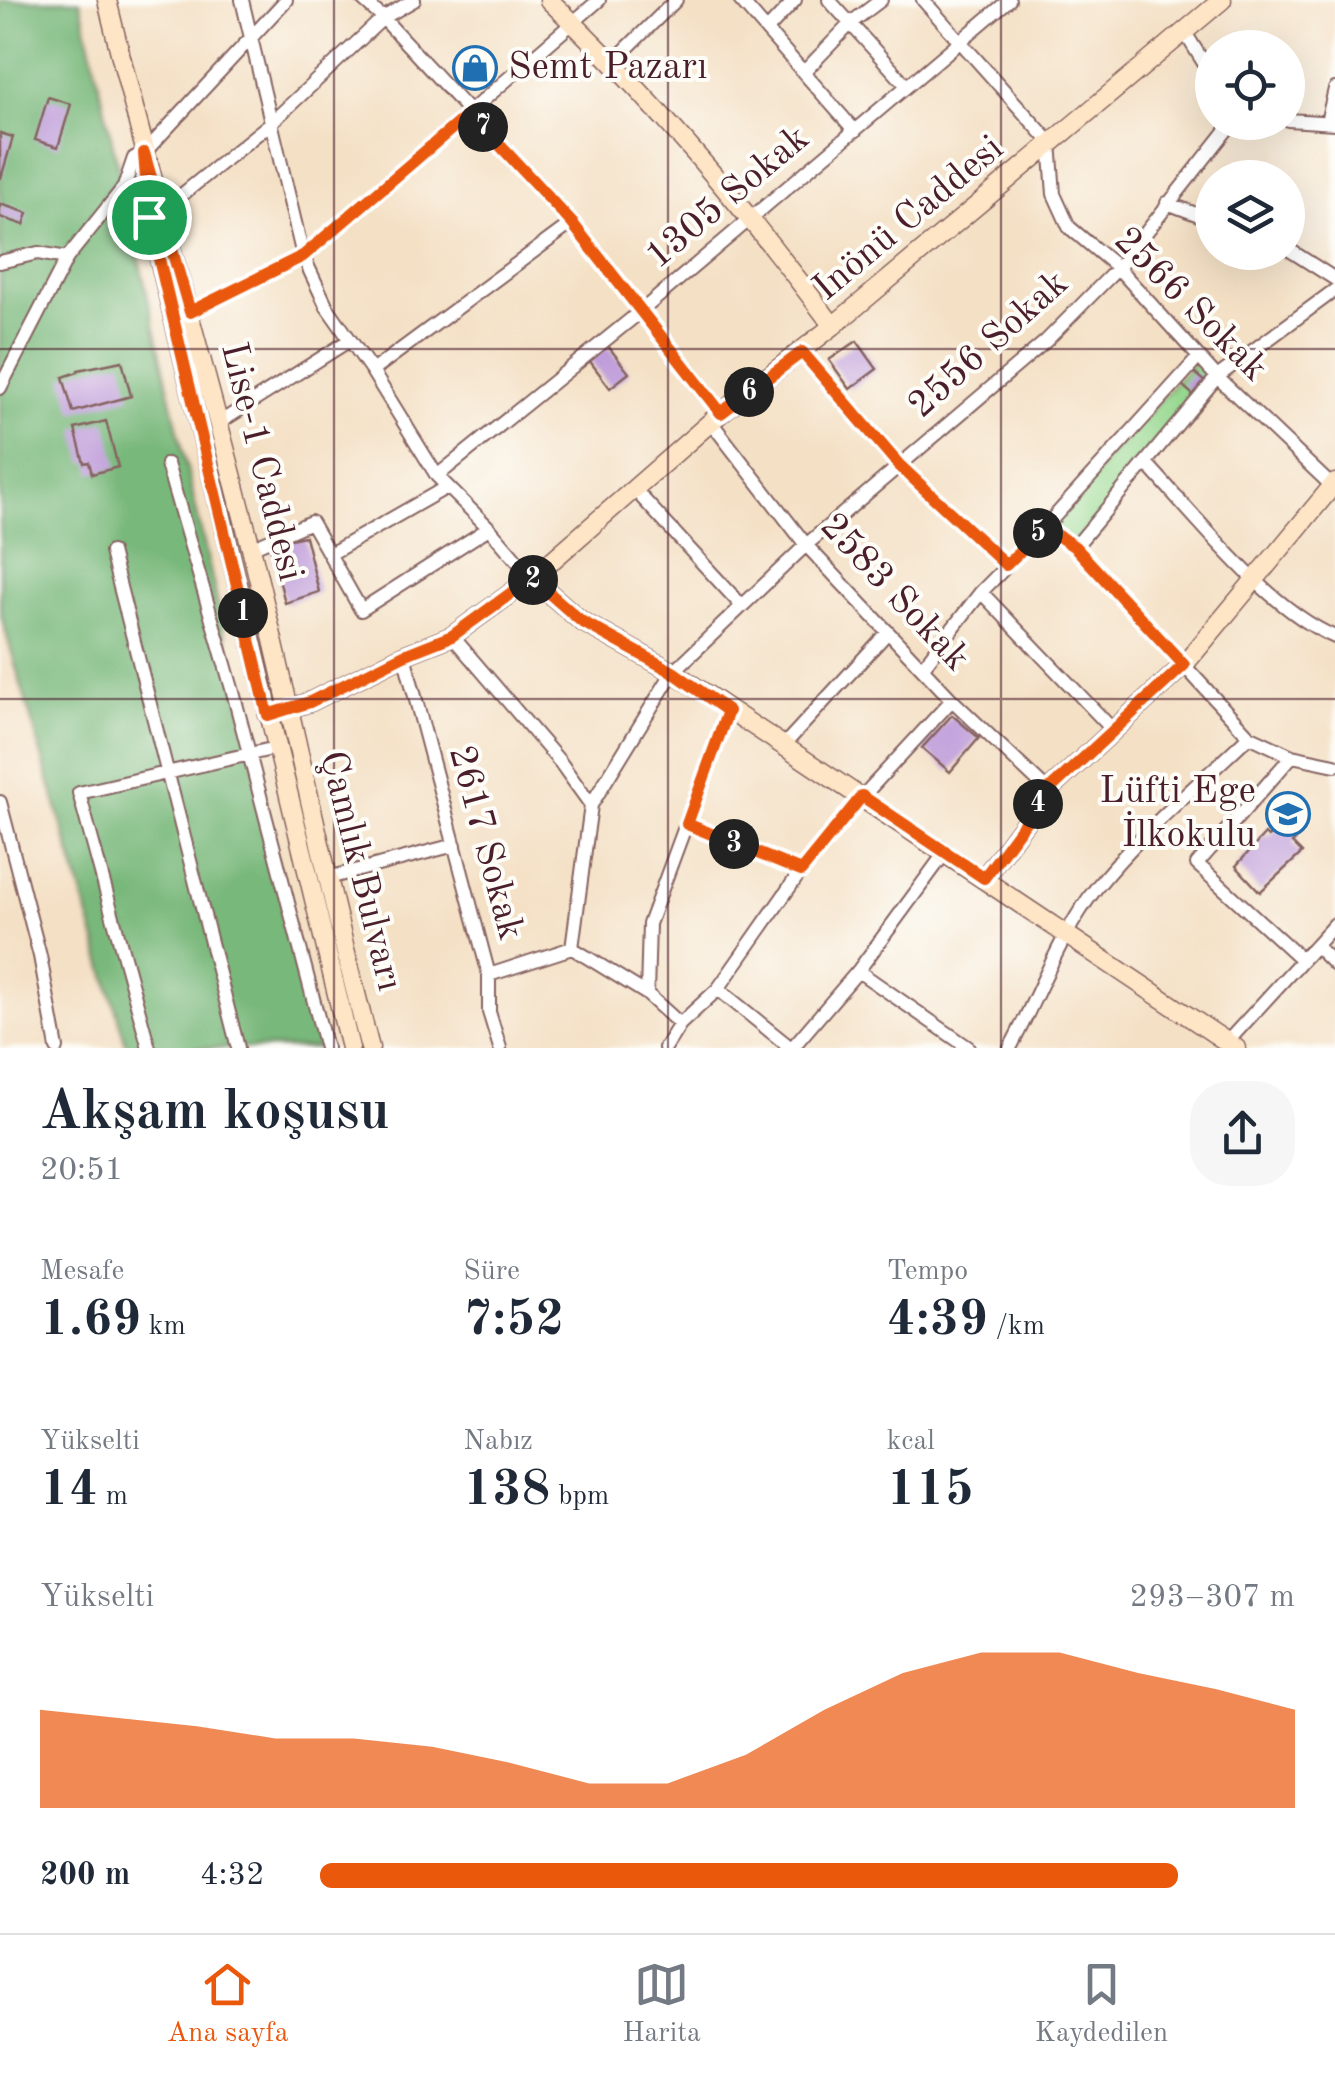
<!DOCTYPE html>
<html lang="tr">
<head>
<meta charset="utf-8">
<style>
  body { margin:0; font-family:"Old Standard TT",serif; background:#f6f6f7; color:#1f2937; height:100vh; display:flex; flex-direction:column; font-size:38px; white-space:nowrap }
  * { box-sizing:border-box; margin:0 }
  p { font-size:32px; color:#747a83 }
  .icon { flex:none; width:55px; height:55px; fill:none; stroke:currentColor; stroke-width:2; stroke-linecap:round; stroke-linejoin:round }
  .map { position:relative; height:1048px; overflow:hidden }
  .drawer { display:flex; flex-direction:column; background:#fff; flex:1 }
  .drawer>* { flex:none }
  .buttons { position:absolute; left:1195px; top:30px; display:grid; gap:20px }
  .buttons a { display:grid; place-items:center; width:110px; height:110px; border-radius:50%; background:#fff; box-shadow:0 10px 40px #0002; font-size:50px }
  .pin { position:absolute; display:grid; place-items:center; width:85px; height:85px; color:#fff; margin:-42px; border:5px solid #fff; border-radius:50%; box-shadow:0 2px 10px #0007 }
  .km { position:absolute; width:50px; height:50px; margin:-25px; border-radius:50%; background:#222; color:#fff; font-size:28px; line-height:50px; text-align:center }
  .round { display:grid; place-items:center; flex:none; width:105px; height:105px; border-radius:40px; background:#f6f6f7 }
  .overview { display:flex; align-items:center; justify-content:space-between; height:170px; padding:0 40px }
  h1 { font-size:55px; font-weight:700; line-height:75px }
  .metrics { display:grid; grid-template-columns:repeat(3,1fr); gap:15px; height:170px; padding:10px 40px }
  .metrics div { display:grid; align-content:center }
  .metrics b { font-size:50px; font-weight:700 }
  .metrics small { font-size:28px; font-weight:400 }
  .metrics p { font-size:28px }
  .chart { height:280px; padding:20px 40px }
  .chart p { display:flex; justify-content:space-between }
  .chart svg { width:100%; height:180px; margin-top:10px; fill:#ea580c; opacity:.7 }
  ul { padding:0 40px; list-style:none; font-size:32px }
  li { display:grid; grid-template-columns:160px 120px 1fr; align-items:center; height:75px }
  li i { height:25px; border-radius:12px; background:#ea580c }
  .tabs { display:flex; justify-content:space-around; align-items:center; height:140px; border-top:2px solid #e0e1e3; background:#fff; font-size:28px; color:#747a83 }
  .tabs a { display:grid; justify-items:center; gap:5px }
  .tabs .current { color:#ea580c }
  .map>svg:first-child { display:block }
</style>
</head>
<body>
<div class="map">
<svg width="1335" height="1048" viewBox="0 0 1335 1048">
  <rect width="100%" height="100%" fill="#fdfcf7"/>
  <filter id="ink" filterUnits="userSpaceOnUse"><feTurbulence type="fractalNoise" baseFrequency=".01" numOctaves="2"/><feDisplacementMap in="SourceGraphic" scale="20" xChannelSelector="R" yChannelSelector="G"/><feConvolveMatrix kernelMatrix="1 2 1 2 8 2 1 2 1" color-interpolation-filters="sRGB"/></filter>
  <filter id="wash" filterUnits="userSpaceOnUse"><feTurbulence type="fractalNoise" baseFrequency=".0048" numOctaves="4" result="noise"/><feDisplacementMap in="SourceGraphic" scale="40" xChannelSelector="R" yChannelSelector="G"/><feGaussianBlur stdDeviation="2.25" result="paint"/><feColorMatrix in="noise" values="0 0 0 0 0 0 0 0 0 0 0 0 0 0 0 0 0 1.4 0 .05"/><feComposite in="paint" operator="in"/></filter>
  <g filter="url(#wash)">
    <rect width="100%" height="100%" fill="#f4e0c5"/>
    <!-- green -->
    <path fill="#96d88f" stroke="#707c5d" stroke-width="2.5" d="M1199 357 1217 377 1075 547 1045 527Z"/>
    <!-- forest -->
    <path fill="#78b87a" stroke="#616c52" stroke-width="2.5" d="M0 0H80L319 1048H127L0 612Z"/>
    <g id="blocks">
      <!-- building -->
      <path fill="#bf9cda" d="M48 97 71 104 58 147 35 140Z
        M0 133 13 137 1 178H0Z
        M0 204 28 213 24 225 0 217Z
        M857 341 877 369 850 389 829 360Z
        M608 346 629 373 610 388 589 360Z
        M122 361 131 396 73 412 63 377 78 372V370Z
        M1193 372 1205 382 1193 395 1182 385Z
        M106 421 118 467 92 474 89 462 84 463 75 429Z
        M305 536 319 592 285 603 270 543Z
        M952 715 979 738 950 772 922 748Z
        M1285 821 1300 836 1292 843 1302 853 1260 892 1236 866 1265 834 1268 837Z"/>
    </g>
  </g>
  <g filter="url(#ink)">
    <use href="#blocks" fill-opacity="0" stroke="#866361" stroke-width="2.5"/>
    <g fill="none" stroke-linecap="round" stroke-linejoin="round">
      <!-- street casing -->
      <g stroke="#866361" stroke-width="16">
        <path id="street" d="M242 0 303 256 327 307 372 371 437 476 489 528 532 578
          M363 0 383 18 572 223 721 413
          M740 0 855 131
          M829 0 907 86
          M923 0 1050 142 1054 194 1069 227 1118 268 1217 377 1332 486
          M767 30 795 0
          M1184 31 1212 76
          M613 62 676 0
          M804 72 852 22 881 0
          M1288 120 1335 123
          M1327 122 1335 89
          M1167 203 1212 220
          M163 210 272 122 383 18 414 0
          M1288 249 1335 279
          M0 262 38 253 67 258
          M190 312 303 256 599 0
          M801 352 899 465 1006 565
          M372 371 572 223
          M0 388 67 258 124 187 134 158 144 153 286 0
          M711 422 806 545 952 700 1048 791
          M217 424 350 340
          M167 464 233 692 326 1048
          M1147 464C1197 518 1268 609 1335 637
          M437 476 640 312 1009 0
          M635 490 742 606
          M1045 527 1075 547 1249 736 1292 756 1335 765
          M1075 547 1217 377 1335 290
          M251 548 311 522 361 610 489 528
          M111 552 238 1048
          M330 554 447 487
          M981 592 1114 731
          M452 636 560 762 591 805
          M404 655 489 975V1012L500 1048
          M922 668 981 592 1045 527 1199 357
          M783 746 888 632
          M1292 756 1197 864 1301 959
          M0 802 40 956 57 1048
          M687 824 801 871
          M328 878 455 845
          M1316 946 1335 965
          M572 948 647 994 680 1024
          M858 971 969 1048
          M489 975 572 948 591 805 673 672 806 545 1046 341 1118 268 1233 122
          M718 989 791 1048
          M647 994 649 924 728 711
          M1229 1040 1335 924
          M149 1048 79 793 276 748
          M665 1048 680 1024 718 989 801 871 862 797 952 700
          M792 1048 858 971 944 854
          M1010 1048C1039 995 1059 935 1097 887 1141 832 1198 785 1249 736"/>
      </g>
      <!-- secondary casing -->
      <g stroke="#866361" stroke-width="21">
        <path id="secondary" d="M107 0C151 184 205 365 251 548 292 714 326 882 370 1048
          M549 0C655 100 746 209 833 326
          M146 179 149 217 350 1048
          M532 578 581 621 673 672 1236 1048
          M268 715 310 702 404 655 452 636 532 578 721 413 833 326 1222 0
          M984 878 1048 791 1184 665 1335 483"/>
      </g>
      <!-- street -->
      <use href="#street" stroke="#fff" stroke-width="12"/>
      <!-- secondary -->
      <use href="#secondary" stroke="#fee5c5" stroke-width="18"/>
    </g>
  </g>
  <g fill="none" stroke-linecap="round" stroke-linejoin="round" filter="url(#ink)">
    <!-- route casing -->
    <g stroke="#fff" stroke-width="20">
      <path id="route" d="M470 113 572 223 721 413 802 352 899 465 1006 565 1045 527 1075 547 1184 665 1048 791 984 878 862 796 801 871 687 824 728 711 673 672 581 621 532 578 452 636 404 655 310 702 268 715 149 217 144 153 190 312 303 256Z"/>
    </g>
    <!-- route -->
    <use href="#route" stroke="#ea580c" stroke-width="12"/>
  </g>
  <!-- grid -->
  <path fill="none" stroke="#4a1f2b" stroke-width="2.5" stroke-opacity="0.55" d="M334 0V1048M668 0V1048M1001 0V1048M0 349H1335M0 699H1335"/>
  <!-- icons -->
  <defs>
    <g id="shop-ring" transform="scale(2.25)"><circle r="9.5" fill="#fdfcf7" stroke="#1f6fb2" stroke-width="1.5"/><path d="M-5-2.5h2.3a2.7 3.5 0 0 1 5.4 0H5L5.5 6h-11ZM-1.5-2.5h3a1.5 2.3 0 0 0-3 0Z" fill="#1f6fb2"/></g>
    <g id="school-ring" transform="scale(2.25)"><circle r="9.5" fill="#fdfcf7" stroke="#1f6fb2" stroke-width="1.5"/><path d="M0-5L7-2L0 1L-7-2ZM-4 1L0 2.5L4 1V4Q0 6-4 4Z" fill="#1f6fb2"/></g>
  </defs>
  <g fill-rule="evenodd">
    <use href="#shop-ring" x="475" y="68"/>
    <use href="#school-ring" x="1288" y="814"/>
  </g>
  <g text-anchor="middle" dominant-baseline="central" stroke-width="8" stroke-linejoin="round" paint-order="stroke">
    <!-- poi labels -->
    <g font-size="38" fill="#4a1f2b" stroke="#fdfcf7" text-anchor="start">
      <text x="508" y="68">Semt Pazarı</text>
      <text x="1256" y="792" text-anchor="end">Lüfti Ege<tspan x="1256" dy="44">İlkokulu</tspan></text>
    </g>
    <!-- street labels -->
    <g font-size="38" fill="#4a1f2b" stroke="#fdfcf7">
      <text transform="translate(728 198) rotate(-40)">1305 Sokak</text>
      <text transform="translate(909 219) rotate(-40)">Inönü Caddesi</text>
      <text transform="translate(1190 305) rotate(45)">2566 Sokak</text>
      <text transform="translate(989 345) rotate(-42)">2556 Sokak</text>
      <text transform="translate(261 462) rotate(76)">Lise-1 Caddesi</text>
      <text transform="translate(894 593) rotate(47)">2583 Sokak</text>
      <text transform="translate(485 843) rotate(75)">2617 Sokak</text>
      <text transform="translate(360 871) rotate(76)">Çamlık Bulvarı</text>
    </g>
  </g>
</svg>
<div class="buttons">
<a><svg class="icon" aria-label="locate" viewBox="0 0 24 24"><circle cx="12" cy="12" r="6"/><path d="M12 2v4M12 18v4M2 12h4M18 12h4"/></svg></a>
<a><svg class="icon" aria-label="layers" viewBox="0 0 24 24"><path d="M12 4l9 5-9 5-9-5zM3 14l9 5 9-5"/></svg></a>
</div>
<div class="pin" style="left:149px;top:217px;background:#1e9e55"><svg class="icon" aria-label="arrive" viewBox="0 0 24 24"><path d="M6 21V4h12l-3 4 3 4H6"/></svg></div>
<b class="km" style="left:243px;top:613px">1</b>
<b class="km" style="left:533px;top:580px">2</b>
<b class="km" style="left:734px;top:844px">3</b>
<b class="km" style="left:1038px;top:804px">4</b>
<b class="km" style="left:1038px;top:533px">5</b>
<b class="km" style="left:749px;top:392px">6</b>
<b class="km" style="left:483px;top:127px">7</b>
</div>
<section class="drawer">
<div class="overview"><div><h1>Akşam koşusu</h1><p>20:51</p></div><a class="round"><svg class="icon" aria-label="share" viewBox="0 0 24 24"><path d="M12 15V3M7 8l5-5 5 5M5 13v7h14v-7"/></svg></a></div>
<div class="metrics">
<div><p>Mesafe</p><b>1.69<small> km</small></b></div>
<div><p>Süre</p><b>7:52</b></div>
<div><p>Tempo</p><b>4:39<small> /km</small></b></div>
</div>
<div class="metrics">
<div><p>Yükselti</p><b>14<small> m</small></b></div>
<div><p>Nabız</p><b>138<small> bpm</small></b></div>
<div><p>kcal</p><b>115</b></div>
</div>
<div class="chart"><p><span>Yükselti</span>293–307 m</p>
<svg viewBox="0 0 160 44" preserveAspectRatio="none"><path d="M0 44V20L10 22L20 24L30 27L40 27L50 29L60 33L70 38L80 38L90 31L100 20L110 11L120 6L130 6L140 11L150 15L160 20V44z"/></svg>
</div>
<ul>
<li><b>200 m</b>4:32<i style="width:88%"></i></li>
</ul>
</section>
<nav class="tabs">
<a class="current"><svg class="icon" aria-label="home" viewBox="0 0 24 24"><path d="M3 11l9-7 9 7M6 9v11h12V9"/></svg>Ana sayfa</a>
<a><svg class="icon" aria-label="map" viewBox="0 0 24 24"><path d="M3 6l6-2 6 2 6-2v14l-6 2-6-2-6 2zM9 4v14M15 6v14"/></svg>Harita</a>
<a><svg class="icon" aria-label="saved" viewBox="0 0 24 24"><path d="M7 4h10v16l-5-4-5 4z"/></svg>Kaydedilen</a>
</nav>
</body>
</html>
